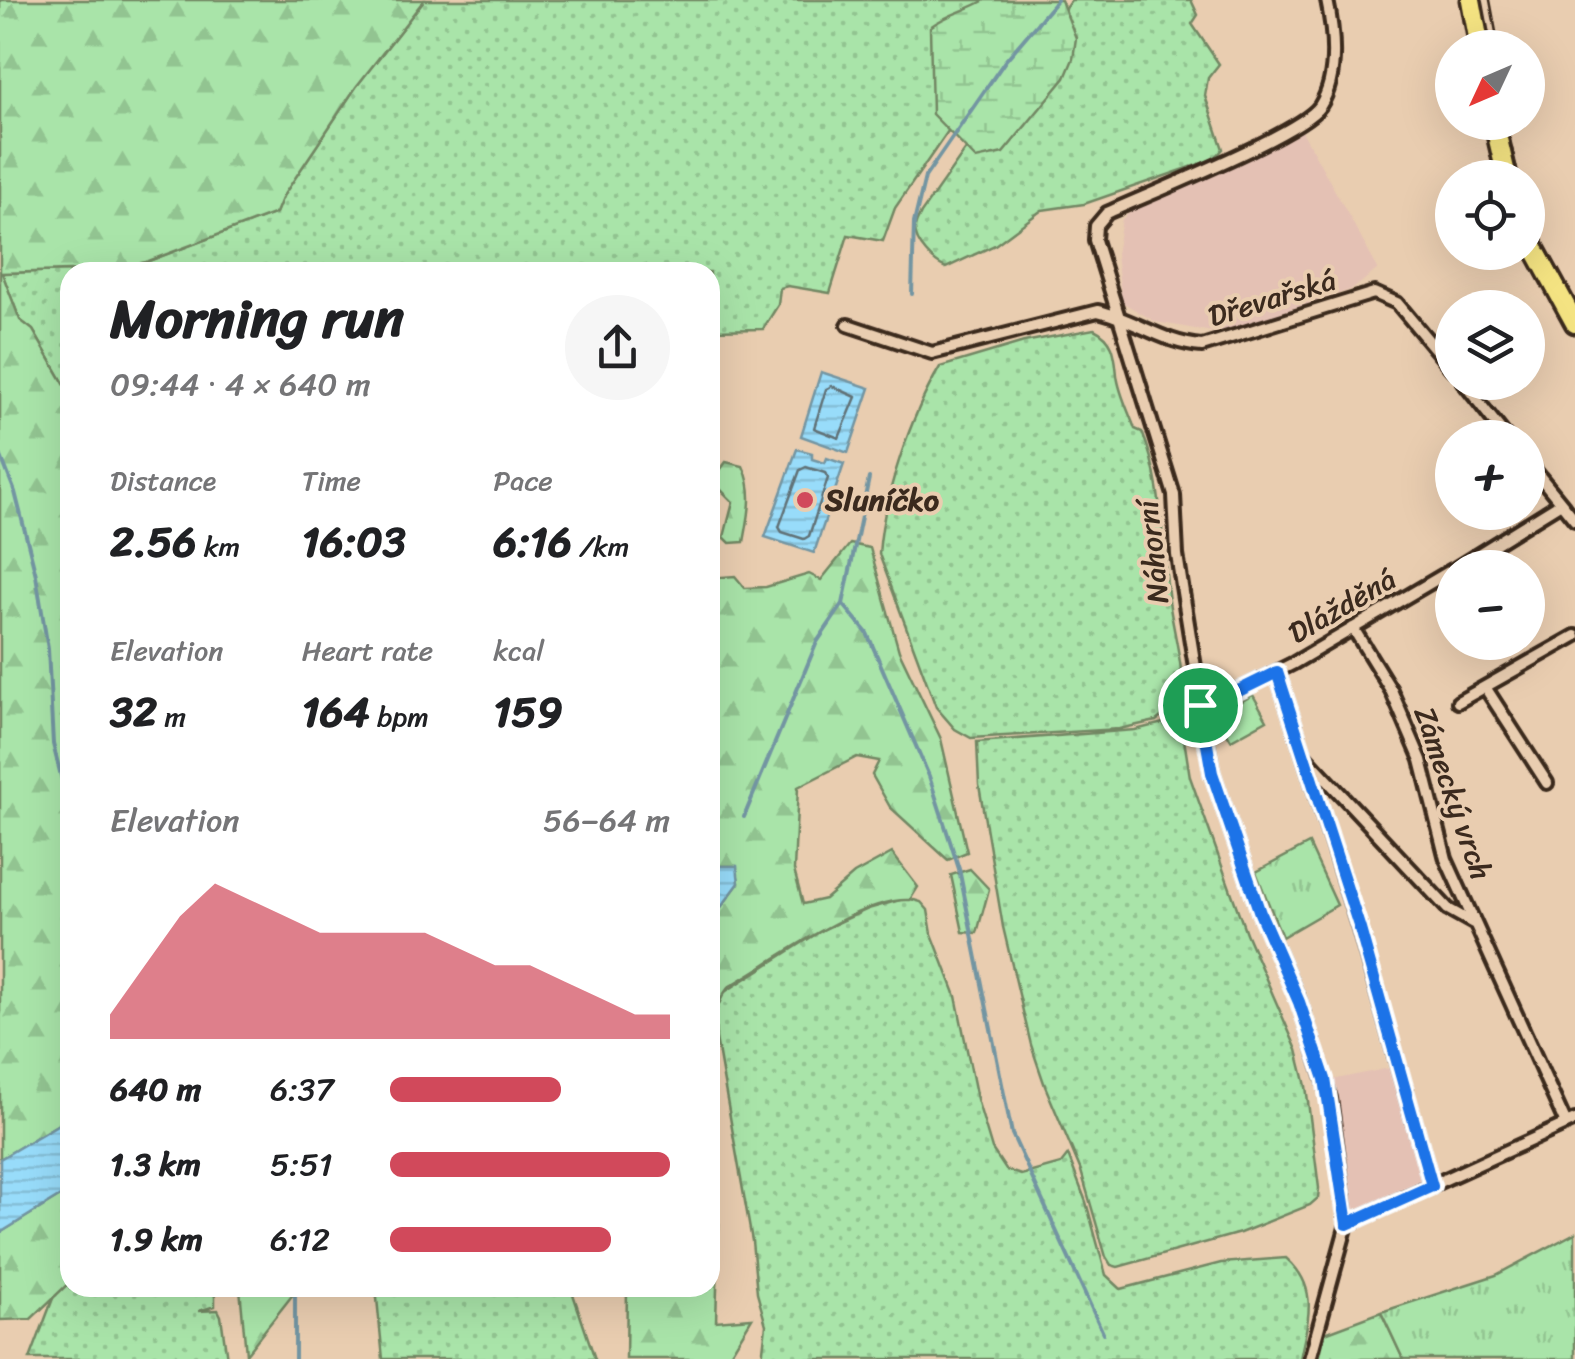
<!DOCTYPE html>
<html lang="en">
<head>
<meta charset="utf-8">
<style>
  body { margin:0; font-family:Sriracha,sans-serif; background:#f6f6f6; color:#202124; height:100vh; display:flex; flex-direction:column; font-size:38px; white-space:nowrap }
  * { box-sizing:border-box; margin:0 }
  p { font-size:32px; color:#757577 }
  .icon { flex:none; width:55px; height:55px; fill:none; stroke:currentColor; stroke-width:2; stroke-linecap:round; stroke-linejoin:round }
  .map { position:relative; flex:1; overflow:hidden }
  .sheet { position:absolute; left:60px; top:262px; width:660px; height:1035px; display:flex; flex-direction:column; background:#fff; border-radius:30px; box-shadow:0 10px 40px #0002 }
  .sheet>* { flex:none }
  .needle { width:65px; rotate:226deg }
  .fabs { position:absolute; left:1435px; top:30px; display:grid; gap:20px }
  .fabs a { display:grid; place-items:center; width:110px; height:110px; border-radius:50%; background:#fff; box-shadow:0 10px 40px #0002; font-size:50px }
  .pin { position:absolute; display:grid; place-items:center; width:85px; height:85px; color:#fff; margin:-42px; border:5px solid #fff; border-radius:50%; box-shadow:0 2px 10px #0007 }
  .round { display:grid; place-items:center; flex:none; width:105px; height:105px; border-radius:52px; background:#f6f6f6 }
  .overview { display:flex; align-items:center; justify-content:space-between; height:170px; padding:0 50px }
  h1 { font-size:55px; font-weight:700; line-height:75px }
  .stats { display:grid; grid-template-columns:repeat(3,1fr); gap:15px; height:170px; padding:10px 50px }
  .stats div { display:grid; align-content:center }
  .stats b { font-size:42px; font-weight:700 }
  .stats small { font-size:28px; font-weight:400 }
  .stats p { font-size:28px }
  .chart { height:280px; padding:20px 50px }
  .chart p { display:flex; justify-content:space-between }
  .chart svg { width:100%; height:180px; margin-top:10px; fill:#d1495b; opacity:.7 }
  ul { padding:0 50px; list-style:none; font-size:32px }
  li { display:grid; grid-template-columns:160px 120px 1fr; align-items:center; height:75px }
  li i { height:25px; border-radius:12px; background:#d1495b }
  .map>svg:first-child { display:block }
</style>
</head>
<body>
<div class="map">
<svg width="1575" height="1359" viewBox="0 0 1575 1359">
  <defs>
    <pattern id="grass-dots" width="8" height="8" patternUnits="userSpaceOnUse" patternTransform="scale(2.5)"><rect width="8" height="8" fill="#a9e4a9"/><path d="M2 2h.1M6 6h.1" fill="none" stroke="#92c491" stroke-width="1.8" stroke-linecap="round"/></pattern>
    <pattern id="forest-firs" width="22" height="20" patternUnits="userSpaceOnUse" patternTransform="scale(2.5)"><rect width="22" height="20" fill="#a9e4a9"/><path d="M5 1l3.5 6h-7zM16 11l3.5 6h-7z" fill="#92c491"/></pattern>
    <pattern id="wetland-marsh" width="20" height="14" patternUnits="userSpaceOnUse" patternTransform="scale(2.5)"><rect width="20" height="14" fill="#a9e4a9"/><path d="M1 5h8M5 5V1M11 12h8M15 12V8" fill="none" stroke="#92c491"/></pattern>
    <pattern id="park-tufts" width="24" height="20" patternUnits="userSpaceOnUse" patternTransform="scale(2.5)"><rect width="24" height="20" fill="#a9e4a9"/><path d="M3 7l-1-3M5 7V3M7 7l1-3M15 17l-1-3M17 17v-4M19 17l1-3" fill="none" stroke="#92c491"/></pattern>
    <pattern id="water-rules" width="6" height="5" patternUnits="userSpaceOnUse" patternTransform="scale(2.5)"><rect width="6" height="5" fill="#98dcfa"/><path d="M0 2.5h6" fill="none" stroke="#84bdd6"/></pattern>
  </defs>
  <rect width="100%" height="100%" fill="#e9cdb0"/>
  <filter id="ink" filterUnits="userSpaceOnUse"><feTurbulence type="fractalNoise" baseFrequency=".01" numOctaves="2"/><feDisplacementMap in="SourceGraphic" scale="20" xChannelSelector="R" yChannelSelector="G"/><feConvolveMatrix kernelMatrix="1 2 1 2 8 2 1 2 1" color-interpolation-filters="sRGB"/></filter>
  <g filter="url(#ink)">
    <!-- built -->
    <path fill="#e4c1b4" d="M1301 129 1378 269 1353 289 1218 333 1156 322 1122 302 1116 254 1122 219 1144 201 1208 176Z
      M1394 1067 1427 1183 1353 1210 1332 1080Z"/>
    <!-- grass -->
    <path fill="url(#grass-dots)" stroke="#728764" stroke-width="2.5" d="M424 0H1047L990 70 895 208 883 241 848 235 830 293 788 286 780 288 778 305 763 329 710 330V272H70V394L33 330 20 320 2 273 103 270 146 262 276 213 283 196 356 87Z
      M1071 0H1191L1198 15 1192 24 1219 64 1208 78 1205 96 1223 149 1214 159 1084 204 1042 210 995 245 946 268C934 263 915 244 915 229 915 223 919 218 921 213Z
      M1094 329C1115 339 1115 356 1117 375 1119 393 1129 412 1135 429L1142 432C1164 484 1161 546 1169 601 1174 635 1184 666 1182 701L1156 721 1119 729 971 738 955 729 936 707 879 554C883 497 911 415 940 367L1024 342Z
      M1163 723 1177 728 1184 739 1190 777 1246 933 1297 1050 1306 1086 1319 1188 1318 1198 1310 1205 1240 1233 1118 1267 1111 1265 1106 1257 1081 1171 1045 1086 1031 1045 1003 927 979 785 977 742 1135 730Z
      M907 898 921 902 928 910 932 934 956 996 977 1099 992 1149 1006 1170 1021 1175 1061 1164 1068 1155 1086 1202 1106 1275 1121 1289 1221 1263 1286 1258C1320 1288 1308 1319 1300 1359H762L766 1325 757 1293 752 1241 716 1038 715 1018 720 995 824 929 868 909Z
      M70 1282V1288H215V1306L199 1311 218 1310 221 1316 227 1359H30L55 1293Z
      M376 1288H571L595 1359H383Z"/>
    <!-- forest -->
    <path fill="url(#forest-firs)" stroke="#728764" stroke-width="2.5" d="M0 0H424L356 87 283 196 276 213 146 262 103 270 2 273 20 320 33 330 70 394V1112L62 1122 0 1159Z
      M726 462 743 466C755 491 749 515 744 542L730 543 724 537 733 502 712 481Z
      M850 544 870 548 899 651 941 739 967 852 948 860 890 807 872 775 879 761 857 757 798 787 794 870 803 904 825 899 854 874 892 853 918 887 910 900C860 897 774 961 730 986 719 996 720 1009 710 1019V922L739 883 736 866H710V578L735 576 745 588 766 587 809 574 821 580Z
      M970 869 989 889 977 933 963 932 951 875Z
      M70 1190V1282L31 1319 0 1320V1233Z
      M710 1222 719 1224 716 1321 752 1318 727 1359H626L627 1288H710Z
      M240 1288H298L246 1354Z
      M1381 1312 1403 1359H1319L1325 1333Z"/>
    <!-- wetland -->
    <path fill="url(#wetland-marsh)" stroke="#728764" stroke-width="2.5" d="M985 0H1061L1076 38 1073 59 1065 78 1003 153 976 159 932 114 930 27C947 14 966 11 985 0Z"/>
    <!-- park -->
    <path fill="url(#park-tufts)" stroke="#728764" stroke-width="2.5" d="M1309 844 1337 905 1282 937 1256 872Z
      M1575 1233V1359H1403L1381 1312 1496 1275Z"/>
    <!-- pitch -->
    <path fill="#a9e4a9" stroke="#728764" stroke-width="2.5" d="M1253 695 1267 720 1231 740 1217 715Z"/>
    <!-- water -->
    <path fill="url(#water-rules)" stroke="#7395a2" stroke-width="2.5" d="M821 372 870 388 848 453 801 436Z
      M797 449 812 453V459L825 463 827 458 844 464 814 553 765 537Z
      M710 866H737L739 883 710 922Z
      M70 1112V1190L0 1233V1159L62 1122Z"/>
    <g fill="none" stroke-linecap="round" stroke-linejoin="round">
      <!-- shore -->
      <path stroke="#607176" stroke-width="2.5" d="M832 386 856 397 839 438 814 428 826 389Z
        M806 467 825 473 828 478 809 536 804 539 782 532 779 527 800 470Z"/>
      <!-- stream -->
      <path stroke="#7395a2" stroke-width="4" d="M912 294 914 223 925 177 1005 61 1057 0
        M0 454 15 492 36 575 48 649 53 744 70 812
        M843 604 867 633 929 776 959 869 1012 1134 1103 1333
        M744 817 817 642 843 604 869 478
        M295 1288V1359"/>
      <!-- street casing -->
      <g stroke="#3b2a1e" stroke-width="18">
        <path id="street" d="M848 325 932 353 1098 311C1134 319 1165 344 1202 346L1374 293 1397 303 1452 369
          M1463 382 1507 438
          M1528 462 1575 520
          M1456 568 1561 503
          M1353 628 1391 690 1421 760 1446 859 1566 1124
          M1277 672 1359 929 1432 1186
          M1485 687 1547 783
          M1458 702 1575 636
          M1200 705 1218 701 1294 663 1452 570
          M1305 756 1448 909 1473 923
          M1347 1224 1575 1120
          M1310 1359 1347 1224 1330 1098 1299 1001 1260 913 1212 773 1177 555 1174 495 1095 240 1096 226 1107 213C1146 195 1301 134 1320 106 1339 76 1334 33 1327 0"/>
      </g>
      <!-- primary casing -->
      <g stroke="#3b2a1e" stroke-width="25">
        <path id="primary" d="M1471 0 1480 48
          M1494 122 1507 178
          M1528 237 1575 323"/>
      </g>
      <!-- street -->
      <use href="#street" stroke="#e9cdb0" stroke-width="10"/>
      <!-- primary -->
      <use href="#primary" stroke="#f4e382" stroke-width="18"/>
      <!-- tram -->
      <path stroke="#3b2a1e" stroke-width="2.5" d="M1490 0 1499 48
        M1506 122 1519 178
        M1528 205 1544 245 1575 301"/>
    </g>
  </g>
  <g fill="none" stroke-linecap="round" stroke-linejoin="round" filter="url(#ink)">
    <!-- route casing -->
    <g stroke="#fff" stroke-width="20">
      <path id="route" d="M1277 672 1360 929 1432 1186 1347 1224 1325 1079 1299 1002 1260 913 1212 773 1200 705 1218 701Z"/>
    </g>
    <!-- route -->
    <use href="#route" stroke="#1a73e8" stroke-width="12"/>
  </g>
  <!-- markers -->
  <circle fill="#d1495b" stroke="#e9cdb0" stroke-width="4" cx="805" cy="500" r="10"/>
  <g text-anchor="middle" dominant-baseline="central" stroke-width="8" stroke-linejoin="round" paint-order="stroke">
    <!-- street labels -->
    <g font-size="30" fill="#3b2a1e" stroke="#e9cdb0">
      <text transform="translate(1272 298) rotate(-17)">Dřevařská</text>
      <text transform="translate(1153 552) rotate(-96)">Náhorní</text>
      <text transform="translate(1342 606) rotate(-30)">Dlážděná</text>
      <text transform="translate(1453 793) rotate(71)">Zámecký vrch</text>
    </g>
    <!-- poi labels -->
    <g font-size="30" font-weight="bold" fill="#3b2a1e" stroke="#e9cdb0" text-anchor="start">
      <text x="825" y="500">Sluníčko</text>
    </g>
  </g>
</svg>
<div class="fabs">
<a><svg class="needle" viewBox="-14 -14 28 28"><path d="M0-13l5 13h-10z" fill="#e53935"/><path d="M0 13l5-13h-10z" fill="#757577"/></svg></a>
<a><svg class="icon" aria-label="locate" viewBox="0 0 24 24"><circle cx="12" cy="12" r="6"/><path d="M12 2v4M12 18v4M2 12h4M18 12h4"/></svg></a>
<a><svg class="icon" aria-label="layers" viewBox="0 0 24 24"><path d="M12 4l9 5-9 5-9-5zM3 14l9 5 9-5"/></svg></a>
<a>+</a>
<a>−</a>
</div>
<div class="pin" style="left:1200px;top:705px;background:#1e9e55"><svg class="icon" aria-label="arrive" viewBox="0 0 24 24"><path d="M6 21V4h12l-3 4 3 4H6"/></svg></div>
<section class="sheet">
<div class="overview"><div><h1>Morning run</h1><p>09:44 · 4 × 640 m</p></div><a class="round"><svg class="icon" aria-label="share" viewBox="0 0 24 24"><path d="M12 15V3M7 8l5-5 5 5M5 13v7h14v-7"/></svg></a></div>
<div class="stats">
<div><p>Distance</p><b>2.56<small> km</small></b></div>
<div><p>Time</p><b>16:03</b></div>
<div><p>Pace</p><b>6:16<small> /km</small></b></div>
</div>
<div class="stats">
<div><p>Elevation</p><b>32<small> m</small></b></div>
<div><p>Heart rate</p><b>164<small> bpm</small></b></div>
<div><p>kcal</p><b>159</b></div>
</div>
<div class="chart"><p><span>Elevation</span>56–64 m</p>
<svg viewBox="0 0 160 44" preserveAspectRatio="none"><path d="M0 44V38L10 26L20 14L30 6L40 10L50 14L60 18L70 18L80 18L90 18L100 22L110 26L120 26L130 30L140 34L150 38L160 38V44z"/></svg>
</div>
<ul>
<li><b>640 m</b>6:37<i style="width:61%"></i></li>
<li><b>1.3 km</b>5:51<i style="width:100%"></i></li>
<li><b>1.9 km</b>6:12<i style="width:79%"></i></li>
</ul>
</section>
</div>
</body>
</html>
